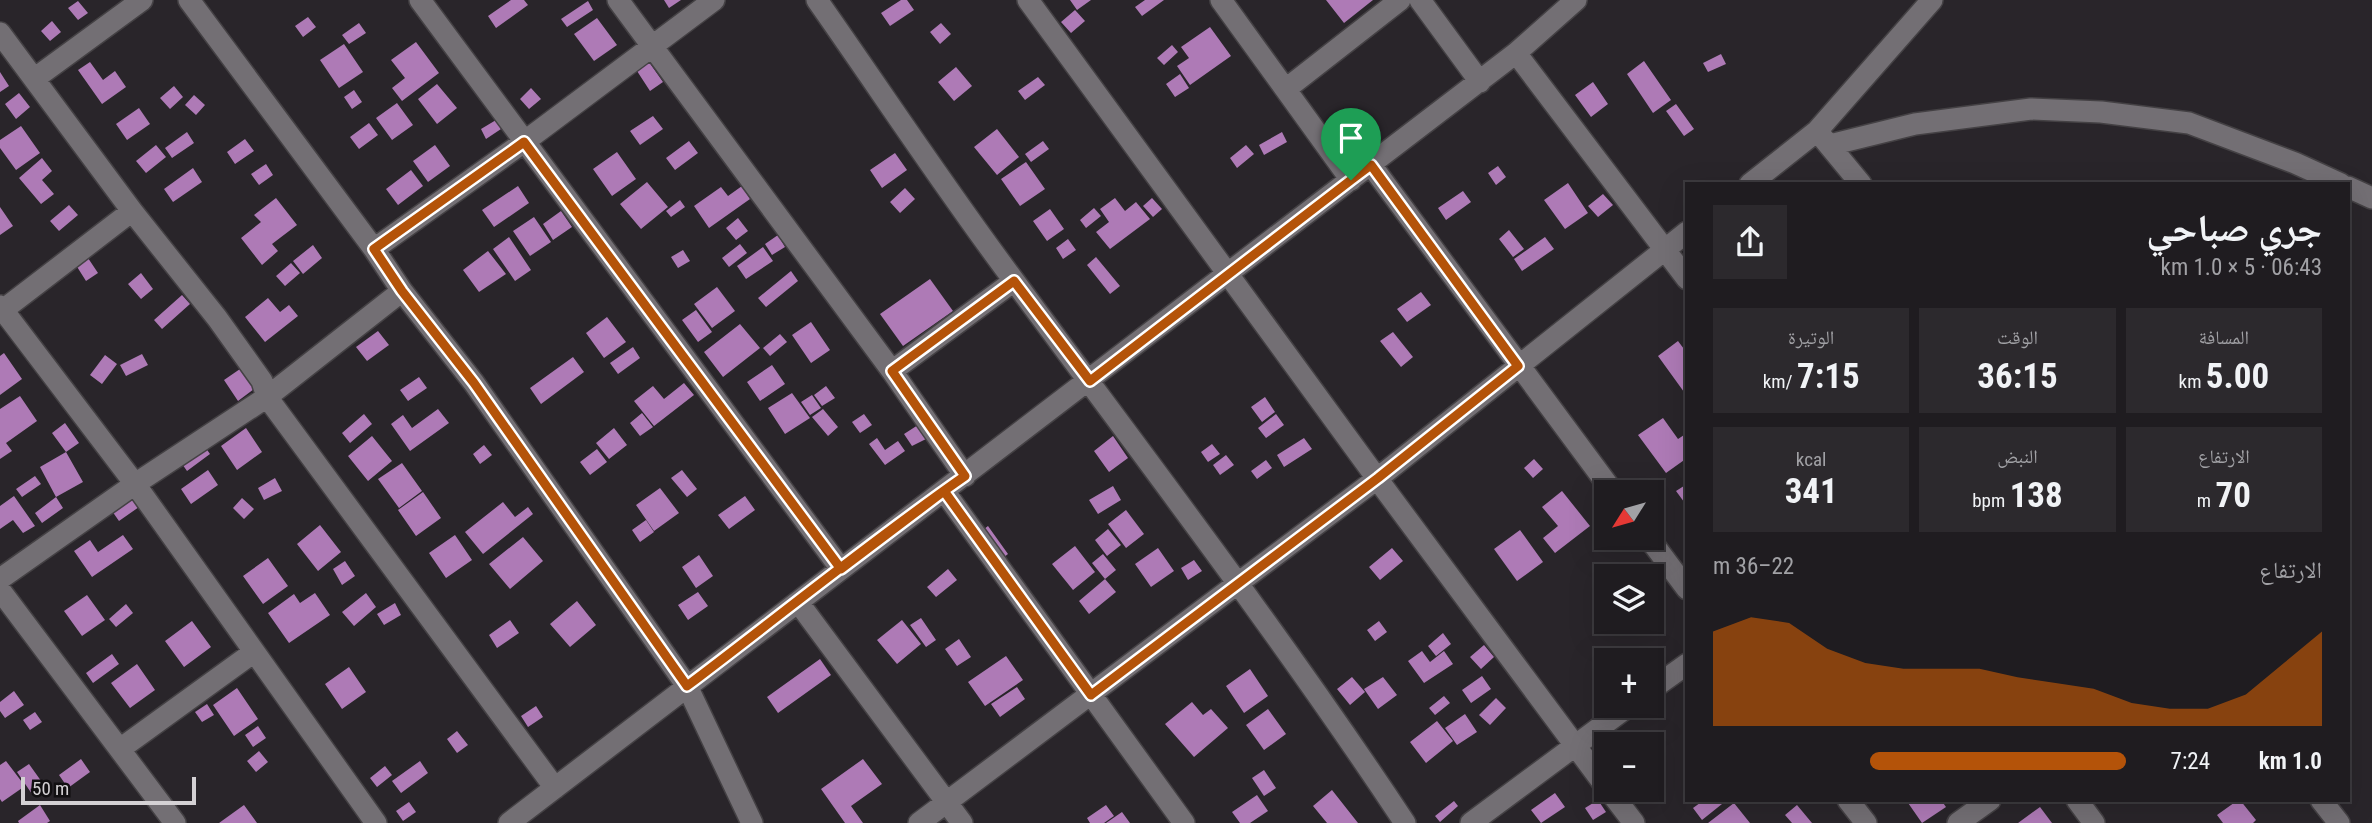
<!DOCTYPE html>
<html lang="ar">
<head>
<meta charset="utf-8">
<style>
  body { margin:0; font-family:"Roboto Condensed","Noto Naskh Arabic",sans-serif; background:#2c292d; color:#f1f3f6; direction:rtl; height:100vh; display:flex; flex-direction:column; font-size:26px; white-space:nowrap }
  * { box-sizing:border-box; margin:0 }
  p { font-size:23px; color:#a1a1a5 }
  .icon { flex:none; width:38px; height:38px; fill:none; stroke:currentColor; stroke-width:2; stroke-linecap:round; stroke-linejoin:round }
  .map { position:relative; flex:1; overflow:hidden; direction:ltr }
  .drawer { position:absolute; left:1685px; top:182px; width:665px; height:620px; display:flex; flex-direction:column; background:#1f1c20; border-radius:0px; box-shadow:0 7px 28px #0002,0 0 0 2px #3c3a3e; direction:rtl }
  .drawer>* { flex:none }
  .needle { width:46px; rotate:233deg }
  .buttons { position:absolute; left:1594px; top:480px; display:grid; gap:14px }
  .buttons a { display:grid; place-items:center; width:70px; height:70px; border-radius:0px; background:#1f1c20; box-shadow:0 7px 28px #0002,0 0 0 2px #3c3a3e; font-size:35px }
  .scale { position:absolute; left:21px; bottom:18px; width:175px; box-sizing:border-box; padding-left:7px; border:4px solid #d4d1d4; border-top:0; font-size:19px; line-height:24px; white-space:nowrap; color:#d4d1d4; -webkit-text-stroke:5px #110f11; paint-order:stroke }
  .pin { position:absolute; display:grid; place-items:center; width:60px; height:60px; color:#fff; margin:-72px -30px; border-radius:50% 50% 50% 0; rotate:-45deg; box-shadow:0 0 7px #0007 }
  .pin .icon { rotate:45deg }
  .round { display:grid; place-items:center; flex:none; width:74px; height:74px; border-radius:0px; background:#2c292d }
  .overview { display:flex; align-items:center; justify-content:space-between; height:119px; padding:0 28px }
  h1 { font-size:38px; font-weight:700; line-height:52px }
  .figures { display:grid; grid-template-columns:repeat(3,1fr); gap:10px; height:119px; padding:7px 28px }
  .figures div { display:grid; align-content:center; border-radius:0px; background:#2c292d; text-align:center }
  .figures b { font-size:35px; font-weight:700 }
  .figures small { font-size:19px; font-weight:400 }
  .figures p { font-size:19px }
  .chart { height:196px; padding:14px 28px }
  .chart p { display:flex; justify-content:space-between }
  .chart svg { width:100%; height:126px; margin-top:7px; fill:#b45309; opacity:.7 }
  ul { padding:0 28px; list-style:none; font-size:23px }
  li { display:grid; grid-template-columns:112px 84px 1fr; align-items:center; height:52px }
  li i { height:18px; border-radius:9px; background:#b45309 }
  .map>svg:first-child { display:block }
</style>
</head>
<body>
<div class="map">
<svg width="2372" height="823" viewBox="0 0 2372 823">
  <rect width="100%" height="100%" fill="#29252a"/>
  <!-- building -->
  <path fill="#ae7ab6" d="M511 0H524L528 5 496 28 488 16Z
    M664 0H681L669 8Z
    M901 0H907L914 10 890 26 881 13Z
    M1070 0H1091L1077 10Z
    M1145 0H1164L1142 16 1135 7Z
    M1326 0H1373L1344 23Z
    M78 1 88 13 78 20 68 8Z
    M588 1 593 10 567 27 561 19Z
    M1075 10 1085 21 1071 33 1061 22Z
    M308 17 316 27 303 37 295 26Z
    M597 18 617 45 594 61 574 34Z
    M52 21 61 32 50 41 41 31Z
    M359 23 366 33 349 44 342 35Z
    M941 23 951 34 940 44 930 32Z
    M1210 27 1231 56 1190 85 1177 66 1189 58 1181 47Z
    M416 42 439 73 402 101 392 88 405 78 391 60Z
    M344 44 363 72 339 88 320 60Z
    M1172 45 1178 52 1164 65 1157 58Z
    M1721 54 1726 64 1708 72 1703 63Z
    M1644 61 1671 100 1653 113 1627 74Z
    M90 62 103 80 115 71 126 87 102 104 78 70Z
    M649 62 663 82 650 91 637 71Z
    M956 67 972 86 954 101 938 82Z
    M0 72 9 86 0 92Z
    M1180 74 1189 88 1175 97 1166 84Z
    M1038 77 1045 85 1025 100 1018 91Z
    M1593 82 1608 104 1591 117 1575 95Z
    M437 84 457 108 437 124 418 99Z
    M174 86 183 97 170 109 160 98Z
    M531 88 541 99 529 109 520 99Z
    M354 90 362 102 352 109 344 97Z
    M19 93 30 107 16 119 5 104Z
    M194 95 205 105 196 115 185 105Z
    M397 103 413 125 392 140 376 118Z
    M1676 104 1694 129 1684 136 1666 111Z
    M139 108 150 124 127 140 116 124Z
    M653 116 663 129 640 145 630 131Z
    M496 120 501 129 486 139 481 129Z
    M369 123 378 135 359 149 350 137Z
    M21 126 40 153 16 170 0 148V140Z
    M997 129 1019 157 997 175 974 147Z
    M187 132 194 143 172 158 165 148Z
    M1282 132 1287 142 1264 155 1259 145Z
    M245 139 254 151 235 164 227 152Z
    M689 141 698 153 675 170 666 158Z
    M1043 141 1049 149 1031 162 1025 154Z
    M156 145 166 157 146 173 136 161Z
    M435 145 450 166 428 182 413 161Z
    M1246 145 1254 154 1237 168 1230 158Z
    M617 152 636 179 612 196 593 169Z
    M895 153 907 170 882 188 870 170Z
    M42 158 52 171 42 180 54 194 41 204 19 178Z
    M1026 162 1045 189 1020 206 1001 179Z
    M266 164 273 175 259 185 251 174Z
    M1498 166 1506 177 1496 185 1488 173Z
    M193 168 202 182 173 202 164 189Z
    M411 170 423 186 398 205 386 189Z
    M647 182 668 207 641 229 620 204Z
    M1568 183 1588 213 1565 229 1544 200Z
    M518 186 529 203 494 227 482 210Z
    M742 186 750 199 709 228 694 206 721 187 728 196Z
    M905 188 915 199 900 213 890 202Z
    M1463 191 1471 202 1446 220 1438 208Z
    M1603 194 1613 205 1598 217 1588 206Z
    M276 198 297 225 272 244 278 251 262 265 241 238 261 222 254 215Z
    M1115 198 1125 211 1136 202 1150 219 1110 249 1096 232 1109 222 1100 209Z
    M1152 198 1162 209 1153 217 1143 206Z
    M680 200 685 207 671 217 666 211Z
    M69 205 78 215 59 231 50 221Z
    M0 207 13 226 0 235Z
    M1094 208 1101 216 1086 228 1080 220Z
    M1050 209 1064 229 1047 241 1033 221Z
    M561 211 572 227 553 240 543 224Z
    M534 217 551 242 530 256 513 231Z
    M738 218 748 231 736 240 726 228Z
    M1509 230 1524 249 1513 257 1499 239Z
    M778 235 785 247 772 255 765 244Z
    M509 237 531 270 515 281 493 249Z
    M1545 237 1554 249 1522 271 1514 259Z
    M1068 239 1076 250 1063 259 1056 248Z
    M740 244 747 253 729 267 722 258Z
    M313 245 322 258 303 274 293 261Z
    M763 247 773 261 746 279 737 266Z
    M683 250 690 261 678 268 671 257Z
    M488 251 506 274 479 292 463 270Z
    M86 255 98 273 86 281 74 262Z
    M1096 257 1120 286 1110 294 1087 265Z
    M291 263 300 273 285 286 276 276Z
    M791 271 798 281 766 307 758 298Z
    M141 273 153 289 141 299 128 284Z
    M930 279 953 311 903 346 880 314Z
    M717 287 735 311 712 328 694 304Z
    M1421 292 1431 305 1407 322 1397 309Z
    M182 295 190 304 162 329 154 320Z
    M268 298 280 312 289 305 298 316 265 342 245 317Z
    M696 310 712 332 698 342 682 320Z
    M607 317 626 342 604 358 586 333Z
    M811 322 830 350 811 363 792 335Z
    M740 324 760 348 723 377 704 352Z
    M378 331 389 345 367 361 356 347Z
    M1393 332 1413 357 1401 367 1380 341Z
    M780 334 787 342 770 356 763 348Z
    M1678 341 1687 353V389L1684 392 1658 356Z
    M633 347 640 358 618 374 610 363Z
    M4 353 22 379 0 395V356Z
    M142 354 148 365 126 376 120 365Z
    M105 355 117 364 102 384 90 375Z
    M573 357 584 372 541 404 530 388Z
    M772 365 785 384 760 401 747 382Z
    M240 369 254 389 238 401 224 380Z
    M419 377 427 388 408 401 400 390Z
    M684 383 694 395 654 426 634 401 653 386 664 399Z
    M826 386 835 398 822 406 814 395Z
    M792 393 810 418 785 434 768 408Z
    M812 395 821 408 810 415 801 402Z
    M20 396 37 421 6 443 12 451 0 459V409Z
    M1265 397 1275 412 1262 422 1251 407Z
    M438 409 449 423 410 451 391 424 403 415 412 428Z
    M823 409 838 427 828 436 812 417Z
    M642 413 653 427 640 436 630 423Z
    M364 414 372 424 350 443 342 433Z
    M864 414 872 425 860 433 852 422Z
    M1276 414 1284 425 1266 438 1258 428Z
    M1663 418 1678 439 1687 433V458L1666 473 1638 435Z
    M65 423 79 443 66 452 83 482 56 497 40 467 66 452 52 433Z
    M918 425 926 439 912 446 904 434Z
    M246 428 262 452 237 470 221 446Z
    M614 428 627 445 609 459 596 443Z
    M372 436 392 461 368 481 348 456Z
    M1113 436 1128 458 1109 472 1094 451Z
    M877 438 885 450 898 441 905 451 885 465 869 444Z
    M1304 438 1312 449 1284 467 1277 455Z
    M203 444 210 454 187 471 180 461Z
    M1212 444 1220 454 1208 462 1201 452Z
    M484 445 492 455 480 464 473 454Z
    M597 449 607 462 590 475 580 462Z
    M1226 455 1234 465 1220 475 1213 465Z
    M1534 459 1543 469 1533 478 1524 468Z
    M1266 460 1272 468 1257 479 1251 471Z
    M402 463 422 491 399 508 378 479Z
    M208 470 218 485 191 504 181 489Z
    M682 470 697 489 687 497 671 478Z
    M35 476 41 484 22 497 16 489Z
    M275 478 282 491 264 500 258 488Z
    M1687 484V506L1676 491Z
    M1113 486 1121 500 1098 514 1089 500Z
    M125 487 139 507 119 521 105 501Z
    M660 488 679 513 654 531 636 505Z
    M1562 491 1590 526 1555 553 1543 538 1558 526 1542 507Z
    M423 492 441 518 416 536 398 510Z
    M14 496 35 526 23 533 13 520 0 529V506Z
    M745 496 755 510 729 529 718 515Z
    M56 497 63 508 42 523 35 513Z
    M242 498 254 509 244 519 233 508Z
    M503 502 515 517 528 507 533 514 483 554 465 532Z
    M1126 510 1144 534 1126 548 1108 524Z
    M646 520 654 532 640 542 632 530Z
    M320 525 341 552 318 571 297 544Z
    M988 526 1008 554 991 567 971 539Z
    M1108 529 1121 545 1107 556 1095 540Z
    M1520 530 1543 562 1517 581 1494 549Z
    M123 535 133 549 92 577 74 551 90 540 98 552Z
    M455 535 472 560 446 578 429 553Z
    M523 537 543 561 510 589 489 564Z
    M1075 546 1095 572 1073 590 1052 564Z
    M1158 548 1174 571 1151 587 1135 564Z
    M1392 548 1403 561 1380 580 1369 567Z
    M1103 554 1116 570 1105 579 1092 563Z
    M699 555 713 576 696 588 682 567Z
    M268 558 288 586 263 604 243 576Z
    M1194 560 1202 571 1188 580 1181 568Z
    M345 561 355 576 342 585 333 569Z
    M948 569 957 580 936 597 927 587Z
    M1105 579 1116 592 1089 614 1079 601Z
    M698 592 708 606 688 620 678 605Z
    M315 593 330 615 289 643 268 613 294 594 300 603Z
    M366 593 376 607 354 626 342 612Z
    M87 595 105 620 82 636 64 611Z
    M577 601 596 625 570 647 550 624Z
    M395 603 401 615 384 625 377 614Z
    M126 604 133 613 116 627 109 619Z
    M921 618 936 640 926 647 910 625Z
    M510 620 519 633 497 648 489 635Z
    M902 620 921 644 897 664 877 640Z
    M192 621 211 647 184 667 165 641Z
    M1379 621 1387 632 1375 641 1367 630Z
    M1443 633 1451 644 1436 656 1428 646Z
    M959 639 971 657 957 666 945 649Z
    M1484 645 1494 657 1481 669 1470 657Z
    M1422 651 1430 662 1444 651 1453 664 1424 683 1408 661Z
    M112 654 119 664 93 683 86 673Z
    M1006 656 1023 680 985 706 968 682Z
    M820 659 831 675 778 713 767 697Z
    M137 664 155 690 130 708 111 683Z
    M349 667 366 692 342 709 325 684Z
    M1250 669 1268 696 1244 713 1226 686Z
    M1482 676 1491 689 1471 703 1462 690Z
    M1352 677 1365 692 1350 705 1337 689Z
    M1383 677 1397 695 1378 709 1364 689Z
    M1017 687 1025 699 1000 717 991 704Z
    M237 688 258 719 234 736 213 705Z
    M14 691 24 705 5 718 0 711V702Z
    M1444 696 1450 703 1435 715 1429 708Z
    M1496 698 1506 708 1490 725 1479 715Z
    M1192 702 1203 715 1211 709 1228 728 1194 757 1165 724Z
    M207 704 214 715 202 722 195 712Z
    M536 706 543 717 528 727 521 716Z
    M1268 709 1286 734 1264 750 1246 725Z
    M35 712 42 722 30 730 23 720Z
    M1465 714 1477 732 1457 745 1445 728Z
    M1437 721 1453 741 1426 763 1410 742Z
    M258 726 266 738 253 747 245 735Z
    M457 731 468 745 457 753 447 739Z
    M259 751 268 762 256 772 247 761Z
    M81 759 90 772 68 788 59 775Z
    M863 759 882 784 851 806 863 823H845L821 789Z
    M6 761 25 786 2 802 0 799V765Z
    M420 761 428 773 401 793 392 781Z
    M29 764 44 785 32 794 17 772Z
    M385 766 392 775 377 787 370 778Z
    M1264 770 1276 788 1264 796 1252 778Z
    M1332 790 1358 823H1327L1313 806Z
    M1555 793 1565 807 1541 823 1531 810Z
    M1257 795 1268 811 1250 823H1240L1232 812Z
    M1598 800 1606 812 1593 820 1585 808Z
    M1704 800H1727L1702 820 1693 808Z
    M1906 800H1941L1946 807 1922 823Z
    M2238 800H2240L2256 820 2253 823H2223L2217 815Z
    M1454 801 1458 806 1440 822 1435 816Z
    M409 802 416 812 403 821 396 811Z
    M1734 803 1750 823H1708Z
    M40 805 50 821 47 823H19L18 821Z
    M244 805 257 823H219Z
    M1106 805 1114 816 1104 823H1090L1087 818Z
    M1797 805 1812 823H1792L1785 815Z
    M2040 807 2052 823H2018Z
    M1122 812 1130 823H1106Z"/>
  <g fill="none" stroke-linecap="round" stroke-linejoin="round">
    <!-- minor casing -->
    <g stroke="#444144" stroke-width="24">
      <path id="minor" d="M189 0 374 249 402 291 474 383 687 686 752 823
        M420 0 841 569
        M618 0 892 371 965 476
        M817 0C883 94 946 190 1015 282 1147 461 1282 637 1405 823
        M1028 0 1384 488 1606 787
        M1221 0 1351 180
        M1420 0 1480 82
        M0 33 132 211 217 318 262 381 267 397 555 788
        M1516 53 1687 279
        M34 79 142 0
        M1286 89 1400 0
        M1823 138 1861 184
        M1830 145 1915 124 2031 109 2101 112 2189 123 2295 163 2341 184
        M1371 165 1613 492
        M1750 184 1817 131 1932 0
        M2348 187 2372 198
        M374 249 524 142 714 0
        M0 306 135 484 376 823
        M3 310 132 211
        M892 371 1014 281
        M944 491 1184 823
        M1648 537 1687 589
        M0 579 135 484 267 397 402 291
        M0 590 175 823
        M798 602 962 823
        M1652 689 1687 664
        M120 749 254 652
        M1608 789 1634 823
        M1848 800 1866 823
        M2077 800 2094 823
        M2321 800 2339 823
        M509 823 1516 53 1576 0
        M919 823 1378 478 1687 232
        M1471 823 1630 705
        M1958 823 1990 800"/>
    </g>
    <!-- minor -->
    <use href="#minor" stroke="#736f74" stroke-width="21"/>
  </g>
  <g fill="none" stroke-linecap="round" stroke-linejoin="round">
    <!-- route casing -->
    <g stroke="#fff" stroke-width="14">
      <path id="route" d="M1351 180 1090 381 1014 281 892 371 965 476C870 542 780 616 687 686L474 383 402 291 374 249 524 142 841 569 944 491 1091 695 1378 478 1518 366 1371 165 1351 180"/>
    </g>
    <!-- route -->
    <use href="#route" stroke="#b45309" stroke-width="9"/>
  </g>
</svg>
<div class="buttons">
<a><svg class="needle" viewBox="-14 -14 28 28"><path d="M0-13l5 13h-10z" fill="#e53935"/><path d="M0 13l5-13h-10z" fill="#a1a1a5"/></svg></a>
<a><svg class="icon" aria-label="layers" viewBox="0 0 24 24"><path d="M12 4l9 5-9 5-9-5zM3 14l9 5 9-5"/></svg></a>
<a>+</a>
<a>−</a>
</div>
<div class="scale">50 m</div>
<div class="pin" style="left:1351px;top:180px;background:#1e9e55"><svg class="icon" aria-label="arrive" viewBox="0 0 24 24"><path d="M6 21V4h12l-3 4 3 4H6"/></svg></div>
<section class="drawer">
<div class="overview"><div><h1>جري صباحي</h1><p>06:43 · 5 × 1.0 km</p></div><a class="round"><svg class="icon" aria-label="share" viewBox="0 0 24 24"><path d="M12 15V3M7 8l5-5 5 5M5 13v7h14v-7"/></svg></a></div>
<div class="figures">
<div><p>المسافة</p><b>5.00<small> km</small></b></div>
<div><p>الوقت</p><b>36:15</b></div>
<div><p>الوتيرة</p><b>7:15<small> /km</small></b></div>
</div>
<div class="figures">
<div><p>الارتفاع</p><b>70<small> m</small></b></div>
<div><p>النبض</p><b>138<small> bpm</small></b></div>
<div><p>kcal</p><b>341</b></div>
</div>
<div class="chart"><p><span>الارتفاع</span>22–36 m</p>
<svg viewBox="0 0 160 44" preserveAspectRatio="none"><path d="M0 44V11L10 6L20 8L30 17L40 22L50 24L60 24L70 24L80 27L90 29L100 31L110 36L120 38L130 38L140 33L150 22L160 11V44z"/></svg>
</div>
<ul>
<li><b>1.0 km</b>7:24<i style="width:62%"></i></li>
</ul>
</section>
</div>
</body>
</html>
